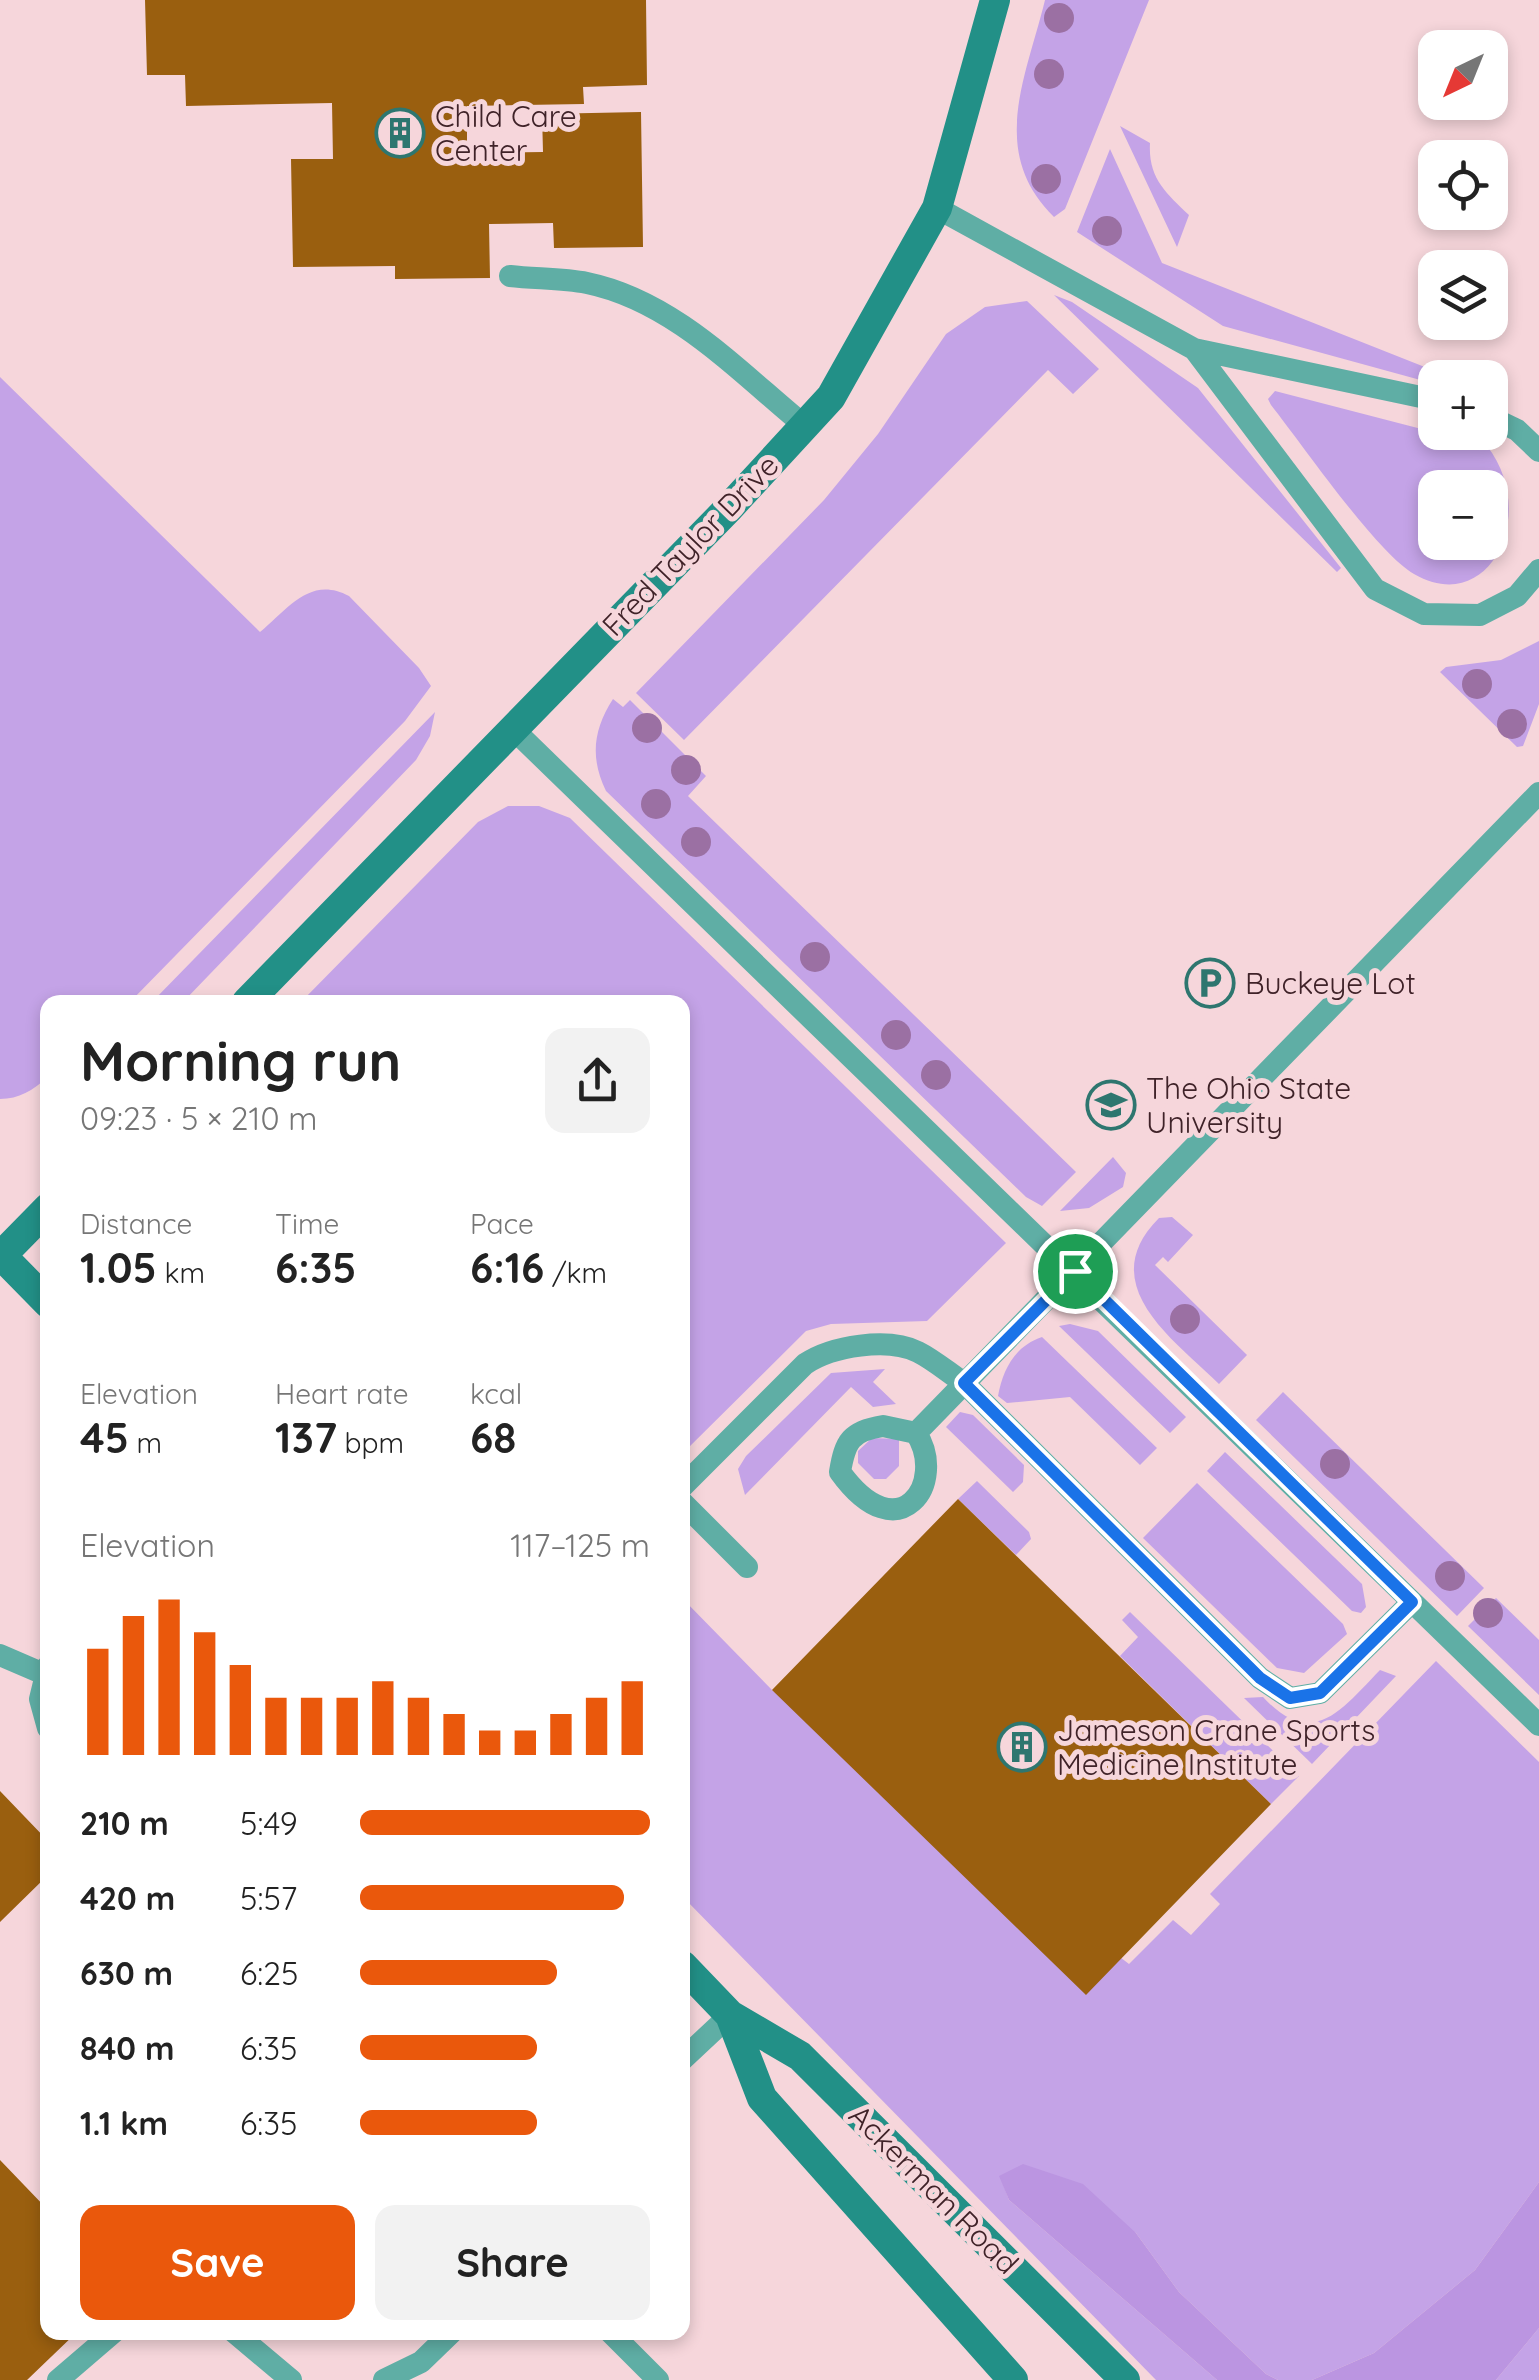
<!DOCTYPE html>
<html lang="en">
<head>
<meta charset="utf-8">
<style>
  body { margin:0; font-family:Quicksand,sans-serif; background:#f2f2f2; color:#222; height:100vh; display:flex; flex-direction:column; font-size:38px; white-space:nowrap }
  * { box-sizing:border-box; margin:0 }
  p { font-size:32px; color:#767676 }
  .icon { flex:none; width:55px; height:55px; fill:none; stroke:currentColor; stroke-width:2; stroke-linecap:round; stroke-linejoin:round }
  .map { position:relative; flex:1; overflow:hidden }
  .panel { position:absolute; left:40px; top:995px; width:650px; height:1345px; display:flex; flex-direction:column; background:#fff; border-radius:20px; box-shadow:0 5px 15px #0003 }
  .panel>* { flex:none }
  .needle { width:65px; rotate:223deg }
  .controls { position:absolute; left:1418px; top:30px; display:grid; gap:20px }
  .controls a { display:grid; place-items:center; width:90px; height:90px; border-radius:20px; background:#fff; box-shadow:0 5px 15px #0003; font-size:50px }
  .pin { position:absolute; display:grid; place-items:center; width:85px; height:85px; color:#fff; margin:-42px; border:5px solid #fff; border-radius:50%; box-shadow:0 2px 10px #0007 }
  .round { display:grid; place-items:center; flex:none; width:105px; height:105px; border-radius:20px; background:#f2f2f2 }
  .headline { display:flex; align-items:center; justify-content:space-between; height:170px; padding:0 40px }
  h1 { font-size:55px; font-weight:800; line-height:75px }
  .stats { display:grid; grid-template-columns:repeat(3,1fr); gap:15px; height:170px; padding:10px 40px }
  .stats div { display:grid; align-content:center }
  .stats b { font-size:42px; font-weight:800 }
  .stats small { font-size:28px; font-weight:400 }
  .stats p { font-size:28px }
  .chart { height:280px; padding:20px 40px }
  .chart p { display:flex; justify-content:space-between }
  .chart svg { width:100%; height:180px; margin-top:10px; stroke:#ea580c; stroke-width:6 }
  .cta { display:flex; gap:20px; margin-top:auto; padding:20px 40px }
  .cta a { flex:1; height:115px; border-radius:20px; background:#ea580c; color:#fff; font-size:40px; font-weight:800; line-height:115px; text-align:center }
  .cta a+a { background:#f2f2f2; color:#222 }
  ul { padding:0 40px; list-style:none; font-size:32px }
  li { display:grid; grid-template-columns:160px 120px 1fr; align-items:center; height:75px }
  li i { height:25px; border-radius:12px; background:#ea580c }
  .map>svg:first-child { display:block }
</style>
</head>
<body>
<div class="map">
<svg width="1539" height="2380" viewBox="0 0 1539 2380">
  <rect width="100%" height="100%" fill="#f6d6db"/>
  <!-- green -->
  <path fill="#c4a3e7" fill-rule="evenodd" d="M1045 0H1149L1065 209 1054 217C988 152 1026 78 1045 0Z
    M1120 126 1150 143C1148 178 1166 193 1189 215L1177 247Z
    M1110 149 1162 263 1450 377 1435 378V384L1223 326 1077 232Z
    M1054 295 1072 302 1198 388 1341 568 1337 572Z
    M1027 301 1099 369 1073 394 1048 370 684 740 636 693 824 500 878 434 946 334 985 307Z
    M0 377 260 632C288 609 310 575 349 596L419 668 431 686 405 721 130 1002H48L47 1078C33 1090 19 1099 0 1099Z
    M1275 391 1487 446C1539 512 1491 618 1414 574 1376 552 1302 444 1271 405L1268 399ZM1435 488H1490V542H1435Z
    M1539 641V704L1523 746 1517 747 1440 672 1446 667 1501 660Z
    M613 699 623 707 630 700 706 776 688 796 1076 1172 1042 1206 1026 1197 606 791C590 758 593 730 613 699Z
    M435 712 430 736 416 760 183 1002H152Z
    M508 806H539L570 818 1006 1243 927 1321 831 1324 806 1331 683 1453 682 1002H301L478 822Z
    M1113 1157 1126 1173 1123 1187 1089 1208 1060 1211Z
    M1172 1217 1193 1235 1168 1262 1163 1257 1155 1265 1247 1355 1219 1384C1173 1339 1093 1284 1159 1218Z
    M1070 1324 1098 1331 1186 1417 1170 1433 1059 1326Z
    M1042 1337 1157 1448 1140 1465 1070 1397 1007 1403 998 1396C1003 1369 1015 1346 1042 1337Z
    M885 1369 873 1382 896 1404 873 1407 851 1387 745 1495 738 1469 746 1456 831 1373Z
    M1283 1392 1484 1588 1457 1616 1256 1420Z
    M960 1412 973 1415 1024 1465 1023 1482 1013 1492 946 1427Z
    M872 1438 899 1439V1466L886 1479H874L858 1463V1451Z
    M1225 1452 1362 1584 1366 1607 1361 1613 1352 1611 1207 1471Z
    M977 1481 1029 1532 1031 1539 1016 1555 958 1499Z
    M1197 1483 1343 1624 1347 1634 1304 1673 1277 1668 1143 1538Z
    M682 1598 772 1690 1129 1964 1173 1920 1191 1935 1220 1904 1210 1894 1436 1661 1539 1762V2182L1475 2270 1374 2353 1312 2380H1278L1266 2374 1179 2292 1136 2233 1000 2176 1009 2200 1217 2380H1156L683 1897Z
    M1496 1598 1539 1640V1695L1468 1626Z
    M1130 1612 1299 1776 1271 1804 1120 1656 1138 1637 1122 1620Z
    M1380 1670 1396 1676 1312 1764 1244 1698 1263 1697C1313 1751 1342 1709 1380 1670Z
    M1539 2328V2380H1496Z"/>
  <!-- forest -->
  <path fill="#bb95e1" d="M1023 2164 1083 2184 1136 2233 1179 2292 1266 2374 1278 2380H1217L1009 2200 999 2176Z
    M1539 2182V2328L1496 2380H1312L1374 2353 1475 2270Z"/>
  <!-- building -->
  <path fill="#9a5f0f" d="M145 0H646L647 85 583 87 584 104 467 106V153L543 152 542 114 641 112 643 247 554 248 553 223 489 224 490 278 395 279V266L293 267 291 159H333L332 103 186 106 185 75H147Z
    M958 1499 1271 1804 1086 1995 772 1690Z
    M0 1791 48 1841V1875L0 1922Z
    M0 2160 48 2210V2332H77L27 2380H0Z"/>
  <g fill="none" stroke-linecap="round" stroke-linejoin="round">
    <!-- lane -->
    <path stroke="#5faea5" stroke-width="22" d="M937 208 1194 349 1435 400
      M510 276C535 279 562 278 587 283 674 301 739 372 805 426
      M1194 349 1375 589 1424 614 1480 615 1517 596 1539 570
      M1490 417 1517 430 1539 451
      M513 729 1539 1725
      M883 1426 916 1433C948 1482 899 1554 840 1472 845 1441 851 1431 883 1426Z
      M916 1433 1539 793
      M682 1487 805 1364C832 1346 888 1337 918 1352 934 1360 949 1373 964 1383L1260 1678 1290 1698 1320 1693 1412 1602
      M682 1502 747 1567
      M0 1655 44 1674
      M48 1666 40 1699 48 1728
      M682 2060 730 2015
      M234 2332 291 2380
      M610 2332 658 2380
      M58 2380 114 2332
      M384 2380 421 2362 452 2332"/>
    <!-- secondary -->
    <path stroke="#229087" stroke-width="30" d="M247 1002 728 509 831 397 937 208 995 0
      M0 1254 48 1303
      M2 1255 48 1208
      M682 1965 730 2015 800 2056 1125 2380
      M730 2015 762 2098 1013 2380"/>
  </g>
  <!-- trees -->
  <g fill="#9b70a3">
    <circle cx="1059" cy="18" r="15"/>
    <circle cx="1049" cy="74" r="15"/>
    <circle cx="1046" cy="179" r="15"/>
    <circle cx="1107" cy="231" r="15"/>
    <circle cx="1477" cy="684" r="15"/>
    <circle cx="1512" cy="724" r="15"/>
    <circle cx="647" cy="728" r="15"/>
    <circle cx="686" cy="770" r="15"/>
    <circle cx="656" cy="804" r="15"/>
    <circle cx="696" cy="842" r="15"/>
    <circle cx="815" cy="957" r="15"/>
    <circle cx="896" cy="1035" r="15"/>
    <circle cx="936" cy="1075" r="15"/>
    <circle cx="1185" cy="1319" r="15"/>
    <circle cx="1335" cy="1464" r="15"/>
    <circle cx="1450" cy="1576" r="15"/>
    <circle cx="1488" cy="1613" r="15"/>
  </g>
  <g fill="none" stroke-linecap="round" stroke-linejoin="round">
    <!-- route casing -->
    <g stroke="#fff" stroke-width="20">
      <path id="route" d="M1075 1271 1412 1602 1320 1693 1290 1698 1260 1678 964 1383Z"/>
    </g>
    <!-- route -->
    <use href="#route" stroke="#1a73e8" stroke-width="12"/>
  </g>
  <!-- icons -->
  <defs>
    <g id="building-ring" transform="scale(2.5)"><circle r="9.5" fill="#f6d6db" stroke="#2e766f" stroke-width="1.5"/><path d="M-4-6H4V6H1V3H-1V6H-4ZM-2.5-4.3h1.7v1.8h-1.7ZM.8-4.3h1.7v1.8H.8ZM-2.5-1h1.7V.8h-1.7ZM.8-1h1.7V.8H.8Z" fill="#2e766f"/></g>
    <g id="parking-ring" transform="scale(2.5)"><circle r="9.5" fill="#f6d6db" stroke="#2e766f" stroke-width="1.5"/><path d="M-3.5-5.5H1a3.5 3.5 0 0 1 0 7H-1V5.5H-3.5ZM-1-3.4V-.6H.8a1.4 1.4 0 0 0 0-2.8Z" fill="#2e766f"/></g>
    <g id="university-ring" transform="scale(2.5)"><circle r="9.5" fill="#f6d6db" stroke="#2e766f" stroke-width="1.5"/><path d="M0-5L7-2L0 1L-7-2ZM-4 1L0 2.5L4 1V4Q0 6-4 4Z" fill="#2e766f"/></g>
  </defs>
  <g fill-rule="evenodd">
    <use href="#building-ring" x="400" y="133"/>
    <use href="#parking-ring" x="1210" y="983"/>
    <use href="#university-ring" x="1111" y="1105"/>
    <use href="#building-ring" x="1022" y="1747"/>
  </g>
  <g text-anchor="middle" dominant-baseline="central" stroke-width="10" stroke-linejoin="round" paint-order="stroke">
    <!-- poi labels -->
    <g font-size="30" fill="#3f2228" stroke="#f6d6db" text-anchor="start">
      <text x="435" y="116">Child Care<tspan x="435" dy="34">Center</tspan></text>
      <text x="1245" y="983">Buckeye Lot</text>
      <text x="1146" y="1088">The Ohio State<tspan x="1146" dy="34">University</tspan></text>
      <text x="1057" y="1730">Jameson Crane Sports<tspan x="1057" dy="34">Medicine Institute</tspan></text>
    </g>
    <!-- street labels -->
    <g font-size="30" fill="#3f2228" stroke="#f6d6db">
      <text transform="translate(690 545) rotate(-46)">Fred Taylor Drive</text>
      <text transform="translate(934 2189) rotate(45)">Ackerman Road</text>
    </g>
  </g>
</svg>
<div class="controls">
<a><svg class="needle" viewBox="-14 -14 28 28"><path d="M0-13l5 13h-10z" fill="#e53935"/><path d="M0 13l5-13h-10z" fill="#767676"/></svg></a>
<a><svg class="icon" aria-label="locate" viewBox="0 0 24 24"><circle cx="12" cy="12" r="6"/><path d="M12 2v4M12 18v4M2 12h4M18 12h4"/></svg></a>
<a><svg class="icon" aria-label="layers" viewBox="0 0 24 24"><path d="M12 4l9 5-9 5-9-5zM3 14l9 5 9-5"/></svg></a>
<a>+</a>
<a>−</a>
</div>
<div class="pin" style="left:1075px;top:1271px;background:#1e9e55"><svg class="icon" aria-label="arrive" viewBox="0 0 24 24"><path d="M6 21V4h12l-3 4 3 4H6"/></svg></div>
<section class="panel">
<div class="headline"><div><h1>Morning run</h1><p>09:23 · 5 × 210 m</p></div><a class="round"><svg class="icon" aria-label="share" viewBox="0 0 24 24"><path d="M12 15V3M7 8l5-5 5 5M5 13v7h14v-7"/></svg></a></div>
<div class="stats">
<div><p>Distance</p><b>1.05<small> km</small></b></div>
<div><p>Time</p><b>6:35</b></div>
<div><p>Pace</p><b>6:16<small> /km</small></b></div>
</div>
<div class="stats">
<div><p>Elevation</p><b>45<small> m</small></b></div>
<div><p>Heart rate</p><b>137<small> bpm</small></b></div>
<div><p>kcal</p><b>68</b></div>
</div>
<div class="chart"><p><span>Elevation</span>117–125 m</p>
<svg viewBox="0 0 160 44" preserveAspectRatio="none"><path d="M5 44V18M15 44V10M25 44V6M35 44V14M45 44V22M55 44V30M65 44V30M75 44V30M85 44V26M95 44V30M105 44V34M115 44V38M125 44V38M135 44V34M145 44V30M155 44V26"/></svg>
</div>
<ul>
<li><b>210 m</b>5:49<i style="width:100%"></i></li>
<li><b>420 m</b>5:57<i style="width:91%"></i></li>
<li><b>630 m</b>6:25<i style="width:68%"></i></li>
<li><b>840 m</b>6:35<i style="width:61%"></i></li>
<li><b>1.1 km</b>6:35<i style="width:61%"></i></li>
</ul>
<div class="cta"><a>Save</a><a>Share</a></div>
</section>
</div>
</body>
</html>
